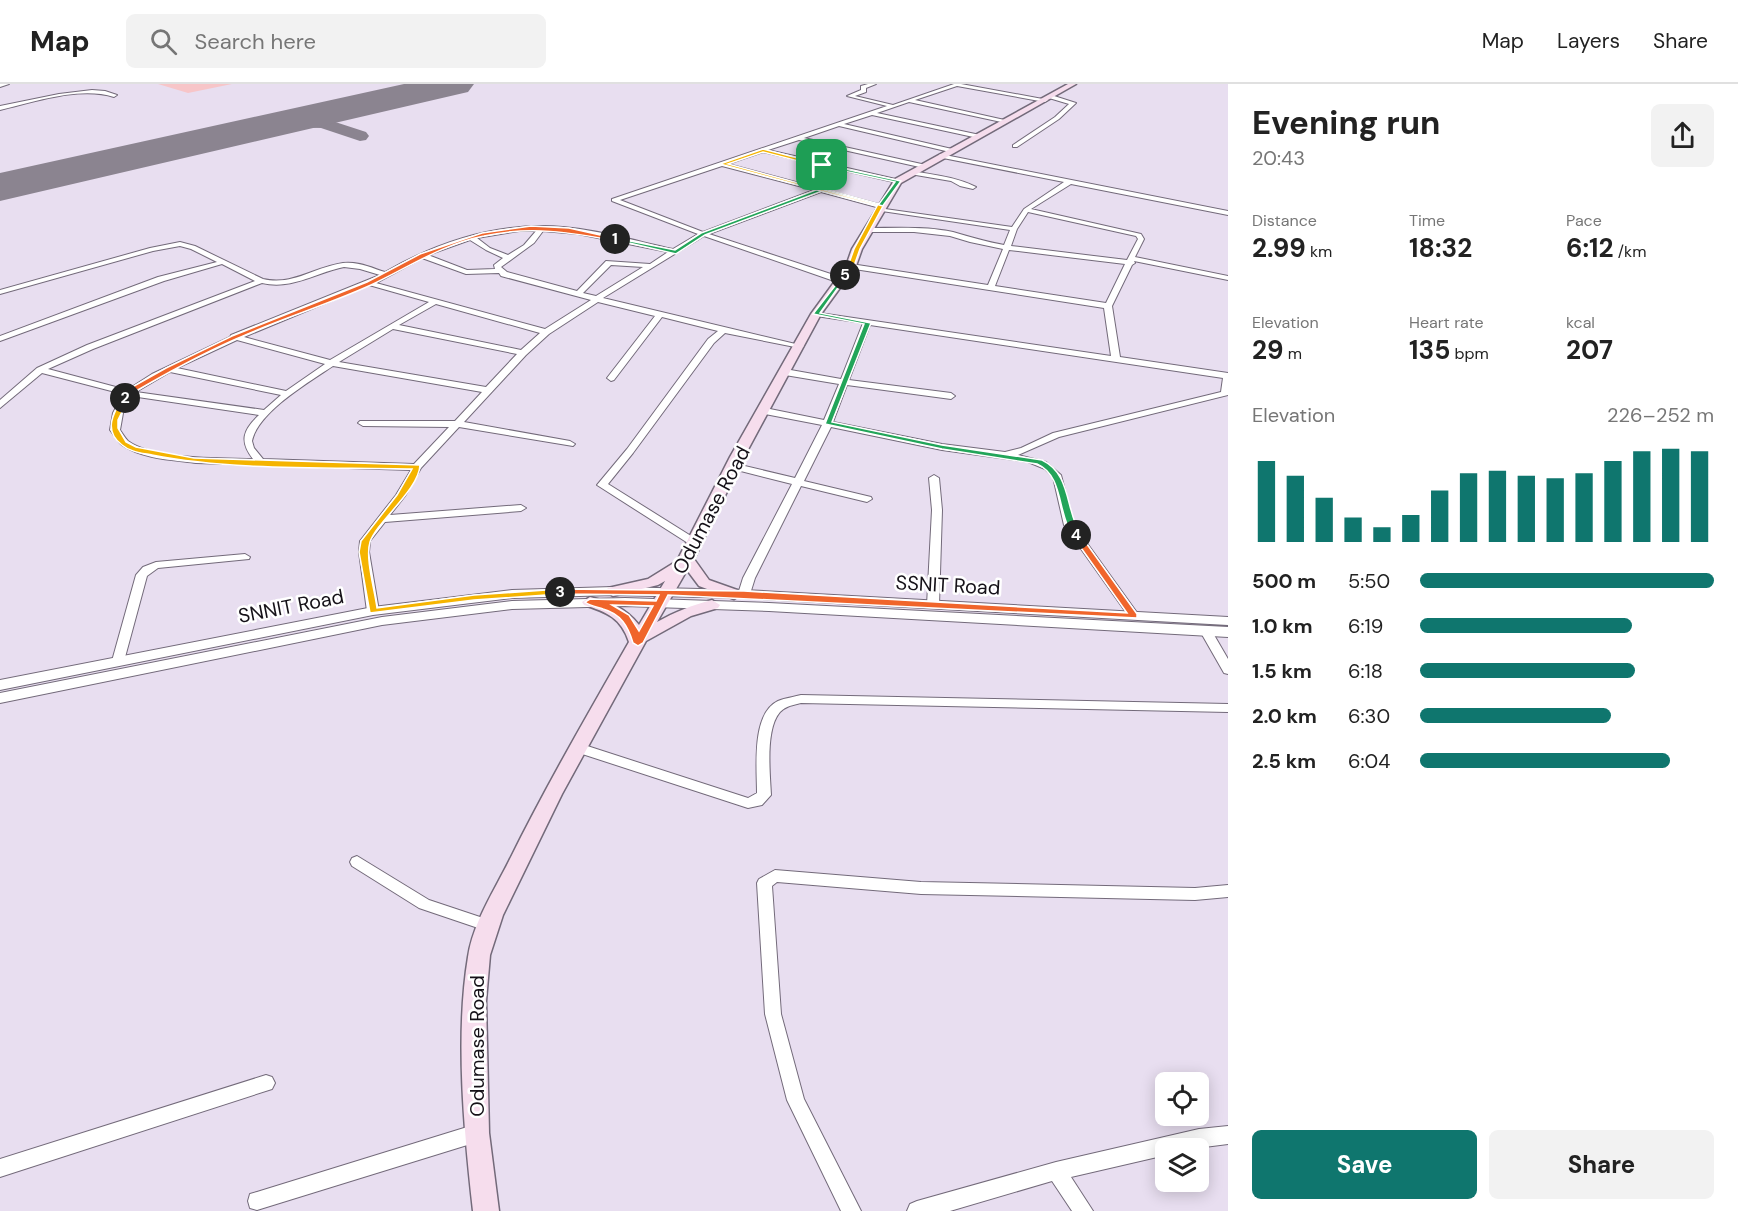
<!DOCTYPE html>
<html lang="en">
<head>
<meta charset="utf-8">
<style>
  body { margin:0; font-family:"DM Sans",sans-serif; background:#f2f2f2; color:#222; height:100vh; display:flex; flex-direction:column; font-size:22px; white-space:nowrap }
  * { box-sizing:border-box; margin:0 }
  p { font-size:20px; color:#767676 }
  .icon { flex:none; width:33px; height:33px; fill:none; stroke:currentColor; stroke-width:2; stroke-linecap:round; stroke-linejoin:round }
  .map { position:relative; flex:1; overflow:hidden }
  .drawer { display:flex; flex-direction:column; background:#fff; width:510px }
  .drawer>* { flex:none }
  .buttons { position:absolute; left:1155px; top:988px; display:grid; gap:12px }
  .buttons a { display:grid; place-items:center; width:54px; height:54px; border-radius:9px; background:#fff; box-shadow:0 3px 15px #0003; font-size:30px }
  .pin { position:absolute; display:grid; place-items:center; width:51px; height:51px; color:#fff; margin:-26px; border-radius:12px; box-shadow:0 3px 9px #0006 }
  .km { position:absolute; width:30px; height:30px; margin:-15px; border-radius:50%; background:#222; color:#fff; font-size:16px; line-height:30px; text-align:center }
  .round { display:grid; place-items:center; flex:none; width:63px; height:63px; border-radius:9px; background:#f2f2f2 }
  .summary { display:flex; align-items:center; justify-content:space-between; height:102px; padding:0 24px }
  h1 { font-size:33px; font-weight:700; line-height:45px }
  .stats { display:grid; grid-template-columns:repeat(3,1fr); gap:9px; height:102px; padding:6px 24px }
  .stats div { display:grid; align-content:center }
  .stats b { font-size:26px; font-weight:700 }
  .stats small { font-size:16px; font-weight:400 }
  .stats p { font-size:16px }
  .chart { height:168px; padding:12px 24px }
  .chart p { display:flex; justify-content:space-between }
  .chart svg { width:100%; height:108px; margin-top:6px; stroke:#0f766e; stroke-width:6 }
  .button { display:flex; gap:12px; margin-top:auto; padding:12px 24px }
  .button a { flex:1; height:69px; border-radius:9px; background:#0f766e; color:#fff; font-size:24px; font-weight:700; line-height:69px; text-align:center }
  .button a+a { background:#f2f2f2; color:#222 }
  ul { padding:0 24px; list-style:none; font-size:20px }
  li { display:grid; grid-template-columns:96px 72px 1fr; align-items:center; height:45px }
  li i { height:15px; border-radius:8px; background:#0f766e }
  header { display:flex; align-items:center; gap:36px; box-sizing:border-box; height:84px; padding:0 30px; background:#fff; border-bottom:2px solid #e0e0e0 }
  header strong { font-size:28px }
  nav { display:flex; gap:33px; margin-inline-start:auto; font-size:21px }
  .search { width:420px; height:54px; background:#f2f2f2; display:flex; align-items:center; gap:15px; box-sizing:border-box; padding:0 21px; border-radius:9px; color:#767676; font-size:22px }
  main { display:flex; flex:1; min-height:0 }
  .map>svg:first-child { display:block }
</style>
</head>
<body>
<header>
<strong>Map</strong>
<div class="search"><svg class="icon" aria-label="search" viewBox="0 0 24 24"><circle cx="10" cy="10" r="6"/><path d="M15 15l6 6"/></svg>Search here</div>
<nav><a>Map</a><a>Layers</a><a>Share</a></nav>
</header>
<main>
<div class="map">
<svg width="1228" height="1127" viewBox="0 0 1228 1127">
  <rect width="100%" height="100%" fill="#e8def0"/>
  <!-- green -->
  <path fill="#f7c5c8" d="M158 0H232L188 9Z"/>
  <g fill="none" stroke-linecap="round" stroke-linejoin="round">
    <!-- taxiway -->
    <path fill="#8b8490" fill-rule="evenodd" d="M285 34H323L366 48 369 52 366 56 360 57 321 44 279 43 277 39 279 35Z"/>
    <!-- runway -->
    <path fill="#8b8490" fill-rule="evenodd" d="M404 0H474L468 8 455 11 0 117V89Z"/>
    <!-- minor casing -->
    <g stroke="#736a7a" stroke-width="2">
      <path id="minor" d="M0 0H9L0 3Z
        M868 0H876L866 4V8L855 12 893 21 954 0H961L1048 16 1045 18 957 2 915 16 1009 37 1006 39 909 18 877 29 980 51 978 54 872 31 844 40 952 65 950 68 839 42 804 54 926 81 924 84 799 56 768 66 900 96 898 99 763 68 728 80 882 121V123L880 124 821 108 709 150 843 194V198H837L704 152 603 214 804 262 800 264 725 249 714 259 633 369 608 400 699 457 700 459 699 461H691L597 401 627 365 708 255 718 247 662 233 614 296 611 297 607 294 655 232 598 218 549 250 526 271 464 338 570 357 575 360 573 362 459 343 421 384 405 412 390 431 521 421 526 424 521 427 385 438 370 457 369 468 379 527 373 530 367 527 359 468 360 457 396 411 411 386 196 379C173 376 142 375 122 361 118 358 114 351 110 346L113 329 123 310 42 289 0 324V316L37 284 87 261 255 197 222 180 164 197 0 257V252L158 193 217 178 191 165 180 162 153 167 0 210V206L150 164 180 158 195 162 263 195C293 202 314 183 343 179 357 177 372 184 385 188 434 160 486 142 542 142 585 142 631 156 673 165L698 150 612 117V115L887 22 847 12 861 6V2ZM722 82 814 106 703 148 620 116ZM519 147H536L524 161 508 171 490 164 477 154ZM543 147 578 150 668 168 650 180 606 177 577 207 507 188 501 183 534 159ZM470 156 486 166 503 174 494 181 495 185 467 186 428 171ZM422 174 466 190 499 189 501 192 591 216 545 245 376 199ZM611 181 643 183 596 212 583 209ZM344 183 360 185 380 191 231 251 230 253 152 290 127 306 48 285 93 265 262 199C292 206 315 189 344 183ZM369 201 429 218 330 276 244 253ZM436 220 540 249 521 266 399 241ZM393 245 517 270 486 303 339 278ZM237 256 325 280 286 307 177 284ZM333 282 482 308 455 337H360L358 339 363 342 449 343 414 380 263 375 254 364 252 357C258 328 309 298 333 282ZM170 288 281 311 264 326 136 308ZM131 312 259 331C243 346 239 357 253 375 221 374 154 376 128 357 125 354 122 349 120 346L123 329Z
        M92 6 105 7 117 11 114 13C79 2 35 18 0 26V22L59 10Z
        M1051 11 1076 19 1059 35 1017 63H1013V61L1055 33 1069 20 1049 14Z
        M940 70 1228 127V131L1071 100 1031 125 1141 150 1144 155 1135 173 1228 192V196L1134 177 1135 179 1132 181 1112 222 1120 273 1228 289V311L1059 353 1018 371 1046 378 1061 391 1074 441 1138 530 1140 532 1138 534H1130L1064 441 1053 393 1045 385 1028 378 942 366 831 343 804 397 871 413 872 415 867 418 801 402 755 494 750 510 744 513 738 510 743 494 792 400 729 384 727 382 732 379 795 394 822 341 765 330 760 327 765 324 824 336 839 300 785 291 781 288 785 285 841 295 863 239 816 232 812 230 813 228 1111 272 1104 224 848 184 847 182 851 180 988 201 1003 165 970 158 950 152 914 148H867L864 146 867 144C895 144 926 142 953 148 970 153 987 158 1004 161L1010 146 875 126 878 124 1012 143 1024 125 1064 98 938 73ZM1028 128 1136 152 1138 155 1127 176 1011 162 1017 145ZM1009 166 1125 180 1106 219 995 202ZM870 241 1223 294 1221 308 1053 349 1021 364 1005 368 942 360 833 338 847 301 951 315 955 312 951 309 849 296Z
        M912 87C935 91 956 93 976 103L973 105 960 102 951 97 910 90Z
        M934 391 939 394 942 426 939 521 933 524 927 521 932 426 929 394Z
        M245 470 250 473 249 475 158 484 147 492 124 577 118 581 114 580 112 577 136 491 143 483 156 478Z
        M1206 543 1210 544 1228 575V590L1224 589 1200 547Z
        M801 611 1228 620V628L801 619C793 621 786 622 780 628 765 645 770 690 771 711L762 721 748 724 573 667 571 664 573 661 578 659 748 714 757 709C757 684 751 630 778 617 785 614 794 613 801 611Z
        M357 772 429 816 492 837 495 841 492 845 487 847 419 824 352 782 350 778 352 774Z
        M775 786 921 798 1195 804 1228 801V813L1195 816 921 810 777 798 772 802 781 930 804 1015 861 1127H841L787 1016 765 930 757 799 759 795Z
        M266 991 272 993 275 999 272 1005 0 1093V1075Z
        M477 1040 483 1043 486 1049 483 1055 477 1058 257 1126 250 1124 248 1117 250 1110 257 1108Z
        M1228 1042V1060L1189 1065H1166V1071L1071 1093 1093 1127H1072L1052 1097 950 1127H907L910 1120 917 1117 1056 1078 1199 1045Z"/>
    </g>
    <!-- tertiary casing -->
    <g stroke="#736a7a" stroke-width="2">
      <path id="tertiary" d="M613 503 744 506 1228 533V541L744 514 613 511 512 514 373 531 0 606V596L373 523 512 506Z
        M625 514 769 519 1228 543V553L769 527 625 522 512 525 382 541 0 619V609L382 533 512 517Z"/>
    </g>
    <!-- secondary casing -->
    <g stroke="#736a7a" stroke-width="3">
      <path id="secondary" d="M1068 0H1076L901 99 862 165 856 182 821 230 744 373 694 475 709 496 740 507 742 510 734 515 699 502 687 486 657 538C675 528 692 521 712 516L720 521 718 524 691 532 646 557 562 710 503 831 490 871 486 917 489 1049 499 1127H473C464 1048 455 951 468 873 473 839 494 807 509 777 546 702 588 630 629 558 621 534 607 528 584 521L582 518 590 513C610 518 626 524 639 541L665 497 658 501 613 512 605 507 608 504 648 495 677 477 730 373 811 230 846 182 852 165 895 95Z"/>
    </g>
    <!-- minor -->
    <use href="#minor" fill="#fff" fill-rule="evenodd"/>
    <!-- tertiary -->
    <use href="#tertiary" fill="#fff" fill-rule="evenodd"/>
    <!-- secondary -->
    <use href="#secondary" fill="#f6dded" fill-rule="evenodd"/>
  </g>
  <!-- split-1 -->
  <path fill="#22a559" stroke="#fff" stroke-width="1.5" d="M822 80 901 97 882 123 822 107 705 151 676 170 612 155 615 154 675 166 701 149 821 104 879 120 895 98 821 82Z"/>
  <!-- split-2 -->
  <path fill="#f0652b" stroke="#fff" stroke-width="1.5" d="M531 142 569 144 618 155 615 157C571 148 529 142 484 152 443 160 409 183 371 201 327 221 280 235 236 255 200 271 165 290 131 310L128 316 121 314 125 307 166 284 232 252 367 198 420 170 482 149Z"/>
  <!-- split-3 -->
  <path fill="#f5b400" stroke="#fff" stroke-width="1.5" d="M123 313 129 314 118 336V344L126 358 136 363 194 374 420 381C419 406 377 437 370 458 365 474 375 507 377 524L474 511 560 505 565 508 560 510 474 516 370 529 359 468 361 457 397 411 412 385C327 383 234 387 152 371 142 369 130 368 122 361 103 347 113 329 123 313Z"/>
  <!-- split-4 -->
  <path fill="#f0652b" stroke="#fff" stroke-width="1.5" fill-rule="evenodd" d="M1073 449H1079L1137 530V534L668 511 643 559 638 562 633 559C628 542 621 530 603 525 597 523 590 522 585 518L590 515 656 517 659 511 560 510 556 508 560 505 744 507 1127 529 1072 451ZM612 521 653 522 639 547 629 531Z"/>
  <!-- split-5 -->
  <path fill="#22a559" stroke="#fff" stroke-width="1.5" d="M845 189 847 191 820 229 871 239 832 338 942 361 1042 376C1072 390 1065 427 1081 451L1079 453H1073C1057 429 1064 392 1037 380L942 365 825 340 864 240 813 230Z"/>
  <!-- split-6 -->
  <path fill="#f5b400" stroke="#fff" stroke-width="1.5" d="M763 65 825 81 822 83 763 68 728 80 883 122 860 165 854 182 847 192 842 191 848 182 854 165 877 122 720 80Z"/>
  <g text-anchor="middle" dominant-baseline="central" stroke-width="5" stroke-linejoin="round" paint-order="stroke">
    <!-- street labels -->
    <g font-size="20" fill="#151118" stroke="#fff">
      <text transform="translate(711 426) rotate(-62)">Odumase Road</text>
      <text transform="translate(948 501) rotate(3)">SSNIT Road</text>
      <text transform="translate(291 522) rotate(-11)">SNNIT Road</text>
      <text transform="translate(477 962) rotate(-90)">Odumase Road</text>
    </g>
  </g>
</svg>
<div class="buttons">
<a><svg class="icon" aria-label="locate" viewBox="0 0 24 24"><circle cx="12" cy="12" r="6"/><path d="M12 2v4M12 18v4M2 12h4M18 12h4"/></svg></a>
<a><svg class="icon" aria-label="layers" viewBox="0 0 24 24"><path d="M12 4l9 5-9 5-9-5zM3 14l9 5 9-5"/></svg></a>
</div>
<div class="pin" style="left:822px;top:81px;background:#1e9e55"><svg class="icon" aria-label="arrive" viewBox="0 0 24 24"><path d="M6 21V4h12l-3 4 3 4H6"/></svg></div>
<b class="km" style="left:615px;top:155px">1</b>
<b class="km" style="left:125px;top:314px">2</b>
<b class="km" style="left:560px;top:508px">3</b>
<b class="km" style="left:1076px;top:451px">4</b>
<b class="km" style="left:845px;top:191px">5</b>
</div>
<section class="drawer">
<div class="summary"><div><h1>Evening run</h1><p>20:43</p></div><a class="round"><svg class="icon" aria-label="share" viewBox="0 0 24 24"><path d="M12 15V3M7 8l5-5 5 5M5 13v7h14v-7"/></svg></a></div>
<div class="stats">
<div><p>Distance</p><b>2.99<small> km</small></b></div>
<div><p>Time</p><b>18:32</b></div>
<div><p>Pace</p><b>6:12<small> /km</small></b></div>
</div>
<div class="stats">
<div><p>Elevation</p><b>29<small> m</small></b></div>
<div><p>Heart rate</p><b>135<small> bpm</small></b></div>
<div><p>kcal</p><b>207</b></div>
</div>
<div class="chart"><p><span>Elevation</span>226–252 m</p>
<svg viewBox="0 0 160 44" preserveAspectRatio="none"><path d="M5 44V11M15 44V17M25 44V26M35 44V34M45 44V38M55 44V33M65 44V23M75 44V16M85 44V15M95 44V17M105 44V18M115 44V16M125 44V11M135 44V7M145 44V6M155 44V7"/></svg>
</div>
<ul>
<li><b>500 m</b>5:50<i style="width:100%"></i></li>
<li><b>1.0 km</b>6:19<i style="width:72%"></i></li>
<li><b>1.5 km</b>6:18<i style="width:73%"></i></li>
<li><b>2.0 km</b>6:30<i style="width:65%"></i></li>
<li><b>2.5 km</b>6:04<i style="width:85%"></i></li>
</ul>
<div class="button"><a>Save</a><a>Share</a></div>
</section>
</main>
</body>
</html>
